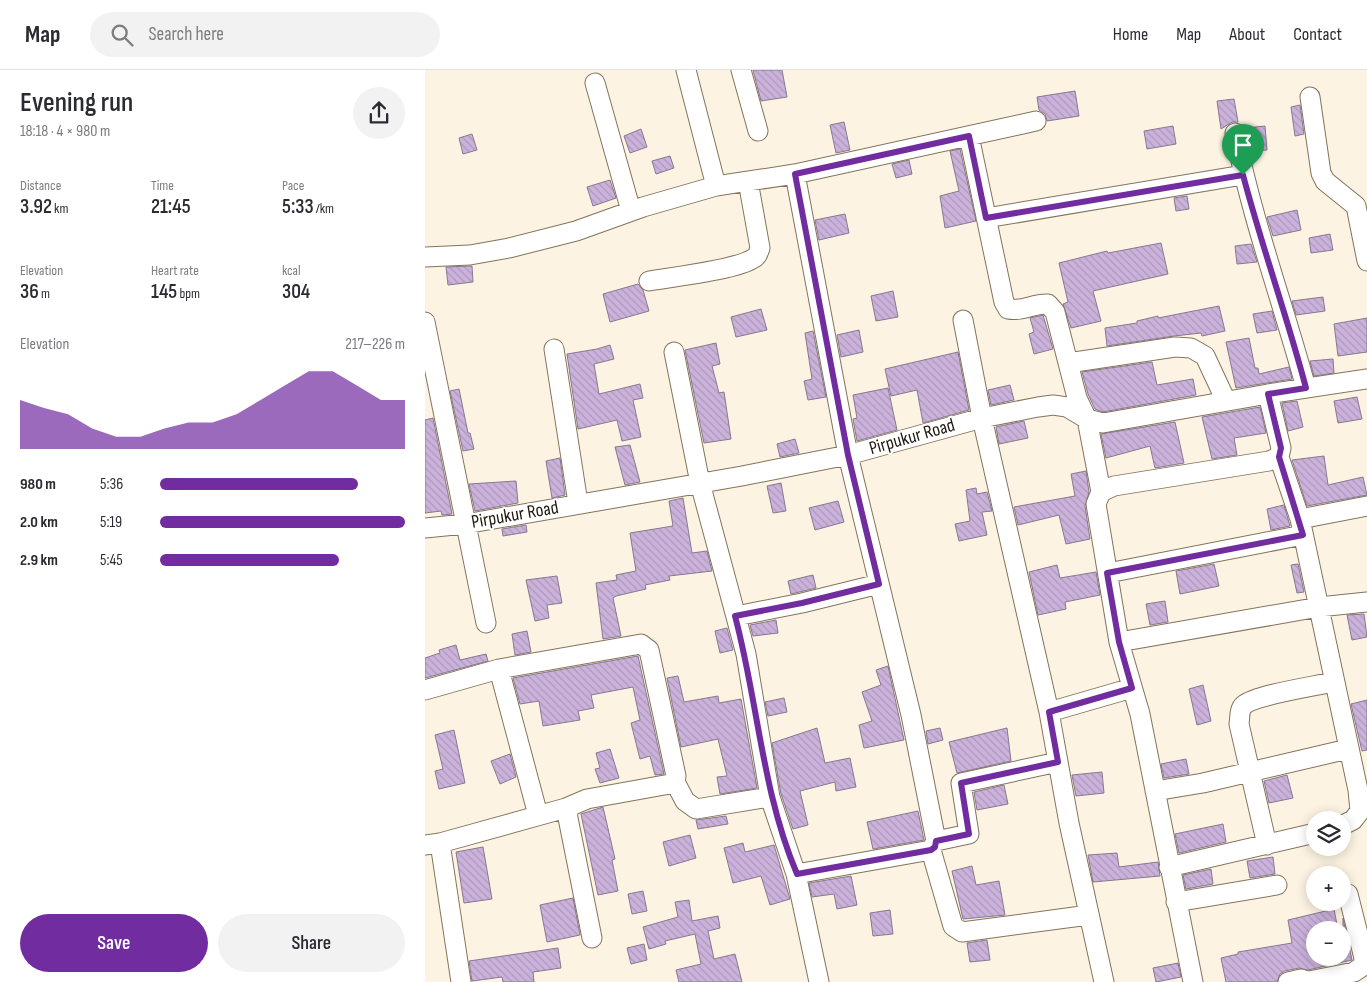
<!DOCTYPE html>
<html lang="en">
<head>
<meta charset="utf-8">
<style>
  body { margin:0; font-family:"Sofia Sans Condensed",sans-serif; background:#f2f2f3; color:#2b2b33; height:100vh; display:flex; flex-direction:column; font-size:19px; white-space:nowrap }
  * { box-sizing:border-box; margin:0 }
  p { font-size:16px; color:#7c7c81 }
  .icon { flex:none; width:28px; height:28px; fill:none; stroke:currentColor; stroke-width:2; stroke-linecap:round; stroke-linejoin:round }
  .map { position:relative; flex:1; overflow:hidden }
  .panel { display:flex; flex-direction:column; background:#fff; width:425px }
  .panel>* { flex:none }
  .controls { position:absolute; left:881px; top:741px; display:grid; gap:10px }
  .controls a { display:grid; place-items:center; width:45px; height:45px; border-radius:50%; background:#fff; box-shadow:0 2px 12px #0003; font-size:25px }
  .pin { position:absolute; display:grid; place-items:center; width:42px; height:42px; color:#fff; margin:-51px -21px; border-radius:50% 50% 50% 0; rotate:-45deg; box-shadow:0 0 5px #0007 }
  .pin .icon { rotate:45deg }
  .round { display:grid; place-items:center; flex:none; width:52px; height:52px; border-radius:26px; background:#f2f2f3 }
  .overview { display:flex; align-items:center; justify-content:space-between; height:85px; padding:0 20px }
  h1 { font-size:28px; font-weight:600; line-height:38px }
  .figures { display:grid; grid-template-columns:repeat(3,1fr); gap:8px; height:85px; padding:5px 20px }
  .figures div { display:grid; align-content:center }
  .figures b { font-size:21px; font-weight:600 }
  .figures small { font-size:14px; font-weight:400 }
  .figures p { font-size:14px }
  .chart { height:140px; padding:10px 20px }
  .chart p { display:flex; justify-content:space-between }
  .chart svg { width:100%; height:90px; margin-top:5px; fill:#712ca0; opacity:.7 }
  .button { display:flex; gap:10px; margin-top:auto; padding:10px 20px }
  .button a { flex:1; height:58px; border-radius:30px; background:#712ca0; color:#fff; font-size:20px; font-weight:600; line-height:58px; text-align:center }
  .button a+a { background:#f2f2f3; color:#2b2b33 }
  ul { padding:0 20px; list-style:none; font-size:16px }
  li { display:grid; grid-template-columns:80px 60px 1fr; align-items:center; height:38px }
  li i { height:12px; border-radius:6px; background:#712ca0 }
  header { display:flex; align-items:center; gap:30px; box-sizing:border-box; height:70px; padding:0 25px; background:#fff; border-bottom:1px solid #e1e1e2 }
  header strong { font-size:24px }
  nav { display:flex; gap:28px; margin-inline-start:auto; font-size:18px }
  .search { width:350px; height:45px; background:#f2f2f3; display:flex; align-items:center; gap:12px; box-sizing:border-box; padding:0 18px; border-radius:28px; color:#7c7c81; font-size:19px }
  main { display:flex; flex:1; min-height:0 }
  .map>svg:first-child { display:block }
</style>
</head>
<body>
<header>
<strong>Map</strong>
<div class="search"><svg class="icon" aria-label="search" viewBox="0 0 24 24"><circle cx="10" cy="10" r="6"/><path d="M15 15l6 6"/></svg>Search here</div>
<nav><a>Home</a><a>Map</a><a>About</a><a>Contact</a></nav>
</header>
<main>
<section class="panel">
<div class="overview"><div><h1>Evening run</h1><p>18:18 · 4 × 980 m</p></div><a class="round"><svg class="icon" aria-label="share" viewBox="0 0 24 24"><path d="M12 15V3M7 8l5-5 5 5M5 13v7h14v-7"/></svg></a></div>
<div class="figures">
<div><p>Distance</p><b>3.92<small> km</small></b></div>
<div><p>Time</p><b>21:45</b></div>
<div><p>Pace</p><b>5:33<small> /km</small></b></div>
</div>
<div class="figures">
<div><p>Elevation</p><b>36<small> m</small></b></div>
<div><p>Heart rate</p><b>145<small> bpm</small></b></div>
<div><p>kcal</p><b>304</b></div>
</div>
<div class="chart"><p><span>Elevation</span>217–226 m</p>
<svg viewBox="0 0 160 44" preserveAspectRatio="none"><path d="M0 44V20L10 24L20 27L30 34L40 38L50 38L60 34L70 31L80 31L90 27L100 20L110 13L120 6L130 6L140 13L150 20L160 20V44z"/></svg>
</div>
<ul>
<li><b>980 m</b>5:36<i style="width:81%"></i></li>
<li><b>2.0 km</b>5:19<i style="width:100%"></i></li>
<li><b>2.9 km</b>5:45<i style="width:73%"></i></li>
</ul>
<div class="button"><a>Save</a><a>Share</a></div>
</section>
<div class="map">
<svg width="942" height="912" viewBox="0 0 942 912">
  <defs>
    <pattern id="building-back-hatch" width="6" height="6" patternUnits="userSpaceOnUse" patternTransform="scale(1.25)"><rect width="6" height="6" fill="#cbb2db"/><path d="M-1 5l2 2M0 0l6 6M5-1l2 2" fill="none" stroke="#ae98bb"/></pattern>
  </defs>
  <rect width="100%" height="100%" fill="#fdf3e2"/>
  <!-- building -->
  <path fill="url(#building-back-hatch)" stroke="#877890" d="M328 0H357L362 27 336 31Z
    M650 21 654 46 622 51 620 44 614 40 612 27Z
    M809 29 813 52H807L796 59 792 31Z
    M875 35 879 64 870 66 866 37Z
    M419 52 425 80 411 83 405 55Z
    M748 56 751 74 722 79 719 61Z
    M840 56 842 80 825 81 820 58Z
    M216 59 222 77 205 83 199 66Z
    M47 64 52 80 38 84 34 68Z
    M535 79 551 151 520 158 515 126 534 121 525 81Z
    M245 86 249 98 231 104 227 91Z
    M484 90 487 104 471 108 467 94Z
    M185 110 191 128 168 136 162 117Z
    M762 126 764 139 751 141 749 128Z
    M872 140 876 160 848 166 842 147Z
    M420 144 424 163 394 170 390 150Z
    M905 164 908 180 886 183 884 168Z
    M736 173 743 204 668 221 676 251 646 258 638 234 643 232 634 193 682 181 683 183Z
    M826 174 832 192 812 194 810 176Z
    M47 196 48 212 23 215 21 197Z
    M213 214 218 220 224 241 185 252 178 224Z
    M468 221 473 247 451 251 446 226Z
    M898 227 900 241 871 245 867 231Z
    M794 236 800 261 777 266 776 263 749 266 682 276 680 258 712 253V251L733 246V248Z
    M336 239 342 260 311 267 306 247Z
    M847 241 852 260 832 263 828 244Z
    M618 245 628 279 609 284 604 264 609 262 605 248Z
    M942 248V282L913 286 909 254Z
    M434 260 438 282 416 287 412 265Z
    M388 261 401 327 383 330 379 311 387 309 380 263Z
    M824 268 830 298H833L834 304 864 297 867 309 811 318 801 272Z
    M291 273 295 294 287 296 294 323 299 322 306 369 279 373 260 280Z
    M185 275 189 289 169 294 174 324 215 314 218 328 208 330 216 367 197 371 192 350 153 359 142 284 172 279Z
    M533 282 544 340 498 353 492 320 466 326 460 299Z
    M908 289 909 303 889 306 885 291Z
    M727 292 732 315 768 309 771 325 678 342 670 339 663 324 657 302Z
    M585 315 589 330 566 335 563 320Z
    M463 318 472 360 432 371 428 349 432 348 428 325Z
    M34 319 43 363H45L49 379 38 381 25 321Z
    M932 327 937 349 913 353 909 331Z
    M872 331 878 357 863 361 857 333Z
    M835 337 841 363 809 368 812 385 787 389 777 347Z
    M8 348 27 444 17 445 16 441 0 443V350Z
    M599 351 603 368 574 374 571 357Z
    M750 352 759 393 730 398 725 376 681 388 676 364Z
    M370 369 374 383 355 387 352 374Z
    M205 375 215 412 200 415 190 377Z
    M899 386 903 415 938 407 942 425 882 436 867 390Z
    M135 388 140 425 127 428 121 391Z
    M661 401 664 422 660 436 665 469 641 474 634 445 593 455 589 437 650 426 646 404Z
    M91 411 93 433 50 441 44 414Z
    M356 413 361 441 348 443 342 416Z
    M551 418 552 424 562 422 567 441 557 442 562 465 534 471 530 454 545 451 541 420Z
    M258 428 267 483 282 481 287 501 244 506 245 510 220 515 221 519 191 526 188 528 196 566 178 569 171 513 192 510 191 505 211 501 205 463 248 456 244 431Z
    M413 431 419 452 390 460 384 438Z
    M859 435 865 456 846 460 842 439Z
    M101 455 102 462 78 466 77 459Z
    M789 494 794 516 755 524 751 501Z
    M873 494 879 522 872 523 866 495Z
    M632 495 635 508 671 502 675 525 640 532 641 539 613 545 604 502Z
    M388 505 391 518 366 524 363 511Z
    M132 506 137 533 122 535 124 548 110 551 101 510Z
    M740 531 743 552 725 555 721 534Z
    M939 544 942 567 927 570 922 545Z
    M351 550 353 563 328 566 325 555Z
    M302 558 308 580 295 583 290 561Z
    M102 561 106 582 90 585 87 564Z
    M31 575 35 590 61 584 63 591 0 608V588L15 583 14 580Z
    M213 586 239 704 230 705 225 686 215 689 206 653 215 650 208 617 166 625 169 638 153 641 155 650 118 656 114 631 95 634 88 608Z
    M463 596 479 670 439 678 434 655 447 651 437 622 456 615 451 600Z
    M253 606 259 632 293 626 294 633 316 629 332 718 295 724 292 707 302 706 293 669 256 677 242 608Z
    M778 615 786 651 772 655 764 619Z
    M359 628 362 642 343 646 340 632Z
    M942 630V680L937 681 926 634Z
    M392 658 400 693 425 688 431 717 411 721 410 712 375 721 383 755 368 759 356 724 347 673Z
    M515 658 518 670 503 674 501 661Z
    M582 658 586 691 532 703 524 672Z
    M29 660 40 713 14 719 10 701 18 699 10 665Z
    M185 679 194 708 175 713 170 699 175 698 171 683Z
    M85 684 91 707 75 714 66 691Z
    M761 689 764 704 739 708 736 694Z
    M677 702 679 723 651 726 647 705Z
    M862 705 868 728 844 733 839 711Z
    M579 715 583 734 552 740 549 722Z
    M178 737 190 789 187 790 193 821 173 825 156 744Z
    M493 741 499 770 448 779 442 752Z
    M301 746 303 754 273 759 271 750Z
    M798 754 801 772 754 783 750 764Z
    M265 765 271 788 244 796 238 772Z
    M318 773 320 782 349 775 365 829 345 835 336 806 308 813 299 778Z
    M58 777 67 829 39 833 31 782Z
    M692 783 694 797 733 792 735 806 668 812 663 785Z
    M848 787 850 804 825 808 822 791Z
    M547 796 551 815 574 811 580 845 538 849 527 801Z
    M786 799 788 814 761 819 758 805Z
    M426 806 432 835 412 839 409 824 387 827 384 813Z
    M218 821 222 841 207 844 203 824Z
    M148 828 155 865 122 872 115 835Z
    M264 830 267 851 293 846 295 858 283 861 289 889 310 884 317 912H254L251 900 276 894 270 864 240 871 241 874 224 879 218 857 253 847 250 832Z
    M909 839 913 860H890V888H918V848L927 890 883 900 874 898 860 901 855 904 852 912H801L796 888 813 884V882L867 873 863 850Z
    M465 840 468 864 448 866 445 843Z
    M562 870 565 890 545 892 542 873Z
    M219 874 222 890 206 894 202 878Z
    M133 878 136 898 108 902 109 912H78L77 907 47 911 44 891Z
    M753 893 756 907 731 912 728 898Z"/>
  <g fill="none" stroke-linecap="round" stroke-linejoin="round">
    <!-- minor casing -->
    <g stroke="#83745b" stroke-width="21">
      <path id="minor" d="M261 0 291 116 370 104 423 385 486 645 511 771 506 780 371 804
        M316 0 333 61
        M170 13 206 141
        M885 27 896 103 900 111 931 136 942 191
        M810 63C827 150 858 233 881 318
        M544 66 579 232 583 239C597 242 609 233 623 234L630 242 652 328 662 349 676 422
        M370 104 611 51
        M561 148 818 105
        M0 187 45 185 84 178 151 161 218 137 291 116
        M224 211C247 207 312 200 329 188 333 186 333 183 335 178L323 111
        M538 250 557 348 624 642 644 753 679 912
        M0 252 61 553
        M129 279 153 433
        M249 282 275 413 321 584 345 727 371 804 394 912
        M643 293 750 277 766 278 780 286 801 331
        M854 387 875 449 933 720 935 741 928 750 918 755
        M875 449 942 436
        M0 458 40 454 317 406 423 385 557 348 613 337 628 335 642 337 662 349 678 353 843 324 942 309
        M683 503 878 465
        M311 546 377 533 454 514
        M694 572 894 537 942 532
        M74 599 113 745
        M0 620 74 599 216 574 224 580 251 706 250 712 245 714 162 729 141 738 15 773
        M624 642 707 618
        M250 712 260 731 271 739 345 727
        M730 721 778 713 923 679
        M141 738 167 868
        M511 771 544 764 536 713 633 692
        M0 775 15 773 36 912
        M842 775 814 654C815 648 814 639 819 635 830 625 891 616 908 612
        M506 780 528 856 537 862 664 845
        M744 797 890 763
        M751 832 852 815
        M884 911 929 902 938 896 939 888 923 824
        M768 912 715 644 694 572 671 434 676 422 689 416 844 391 854 387 856 378 843 324
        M863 912 876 909 884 912"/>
    </g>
    <!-- minor -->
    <use href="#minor" stroke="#fff" stroke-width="19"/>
  </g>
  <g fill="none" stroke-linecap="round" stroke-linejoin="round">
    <!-- route casing -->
    <g stroke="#fff" stroke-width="10">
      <path id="route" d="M544 66 561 148 818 105C837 177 862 246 881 318L843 324 856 378 854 387 878 465 682 503 694 572 707 618 624 642 633 692 536 713 544 764 511 771 510 777 506 780 372 804C337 722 333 632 310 546L377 533 454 514 423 385 370 104Z"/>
    </g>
    <!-- route -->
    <use href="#route" stroke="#712ca0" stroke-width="6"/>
  </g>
  <g text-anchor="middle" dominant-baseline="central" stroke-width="4" stroke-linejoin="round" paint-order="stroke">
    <!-- street labels -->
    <g font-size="19" fill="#1f190f" stroke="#fff">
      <text transform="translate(487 367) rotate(-16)">Pirpukur Road</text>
      <text transform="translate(90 445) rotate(-10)">Pirpukur Road</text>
    </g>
  </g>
</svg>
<div class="controls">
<a><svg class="icon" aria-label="layers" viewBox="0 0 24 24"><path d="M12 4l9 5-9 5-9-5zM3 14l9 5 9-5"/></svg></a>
<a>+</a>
<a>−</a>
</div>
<div class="pin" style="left:818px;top:105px;background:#1e9e55"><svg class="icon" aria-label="arrive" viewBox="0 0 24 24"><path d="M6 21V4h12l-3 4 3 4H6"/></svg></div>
</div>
</main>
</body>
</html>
